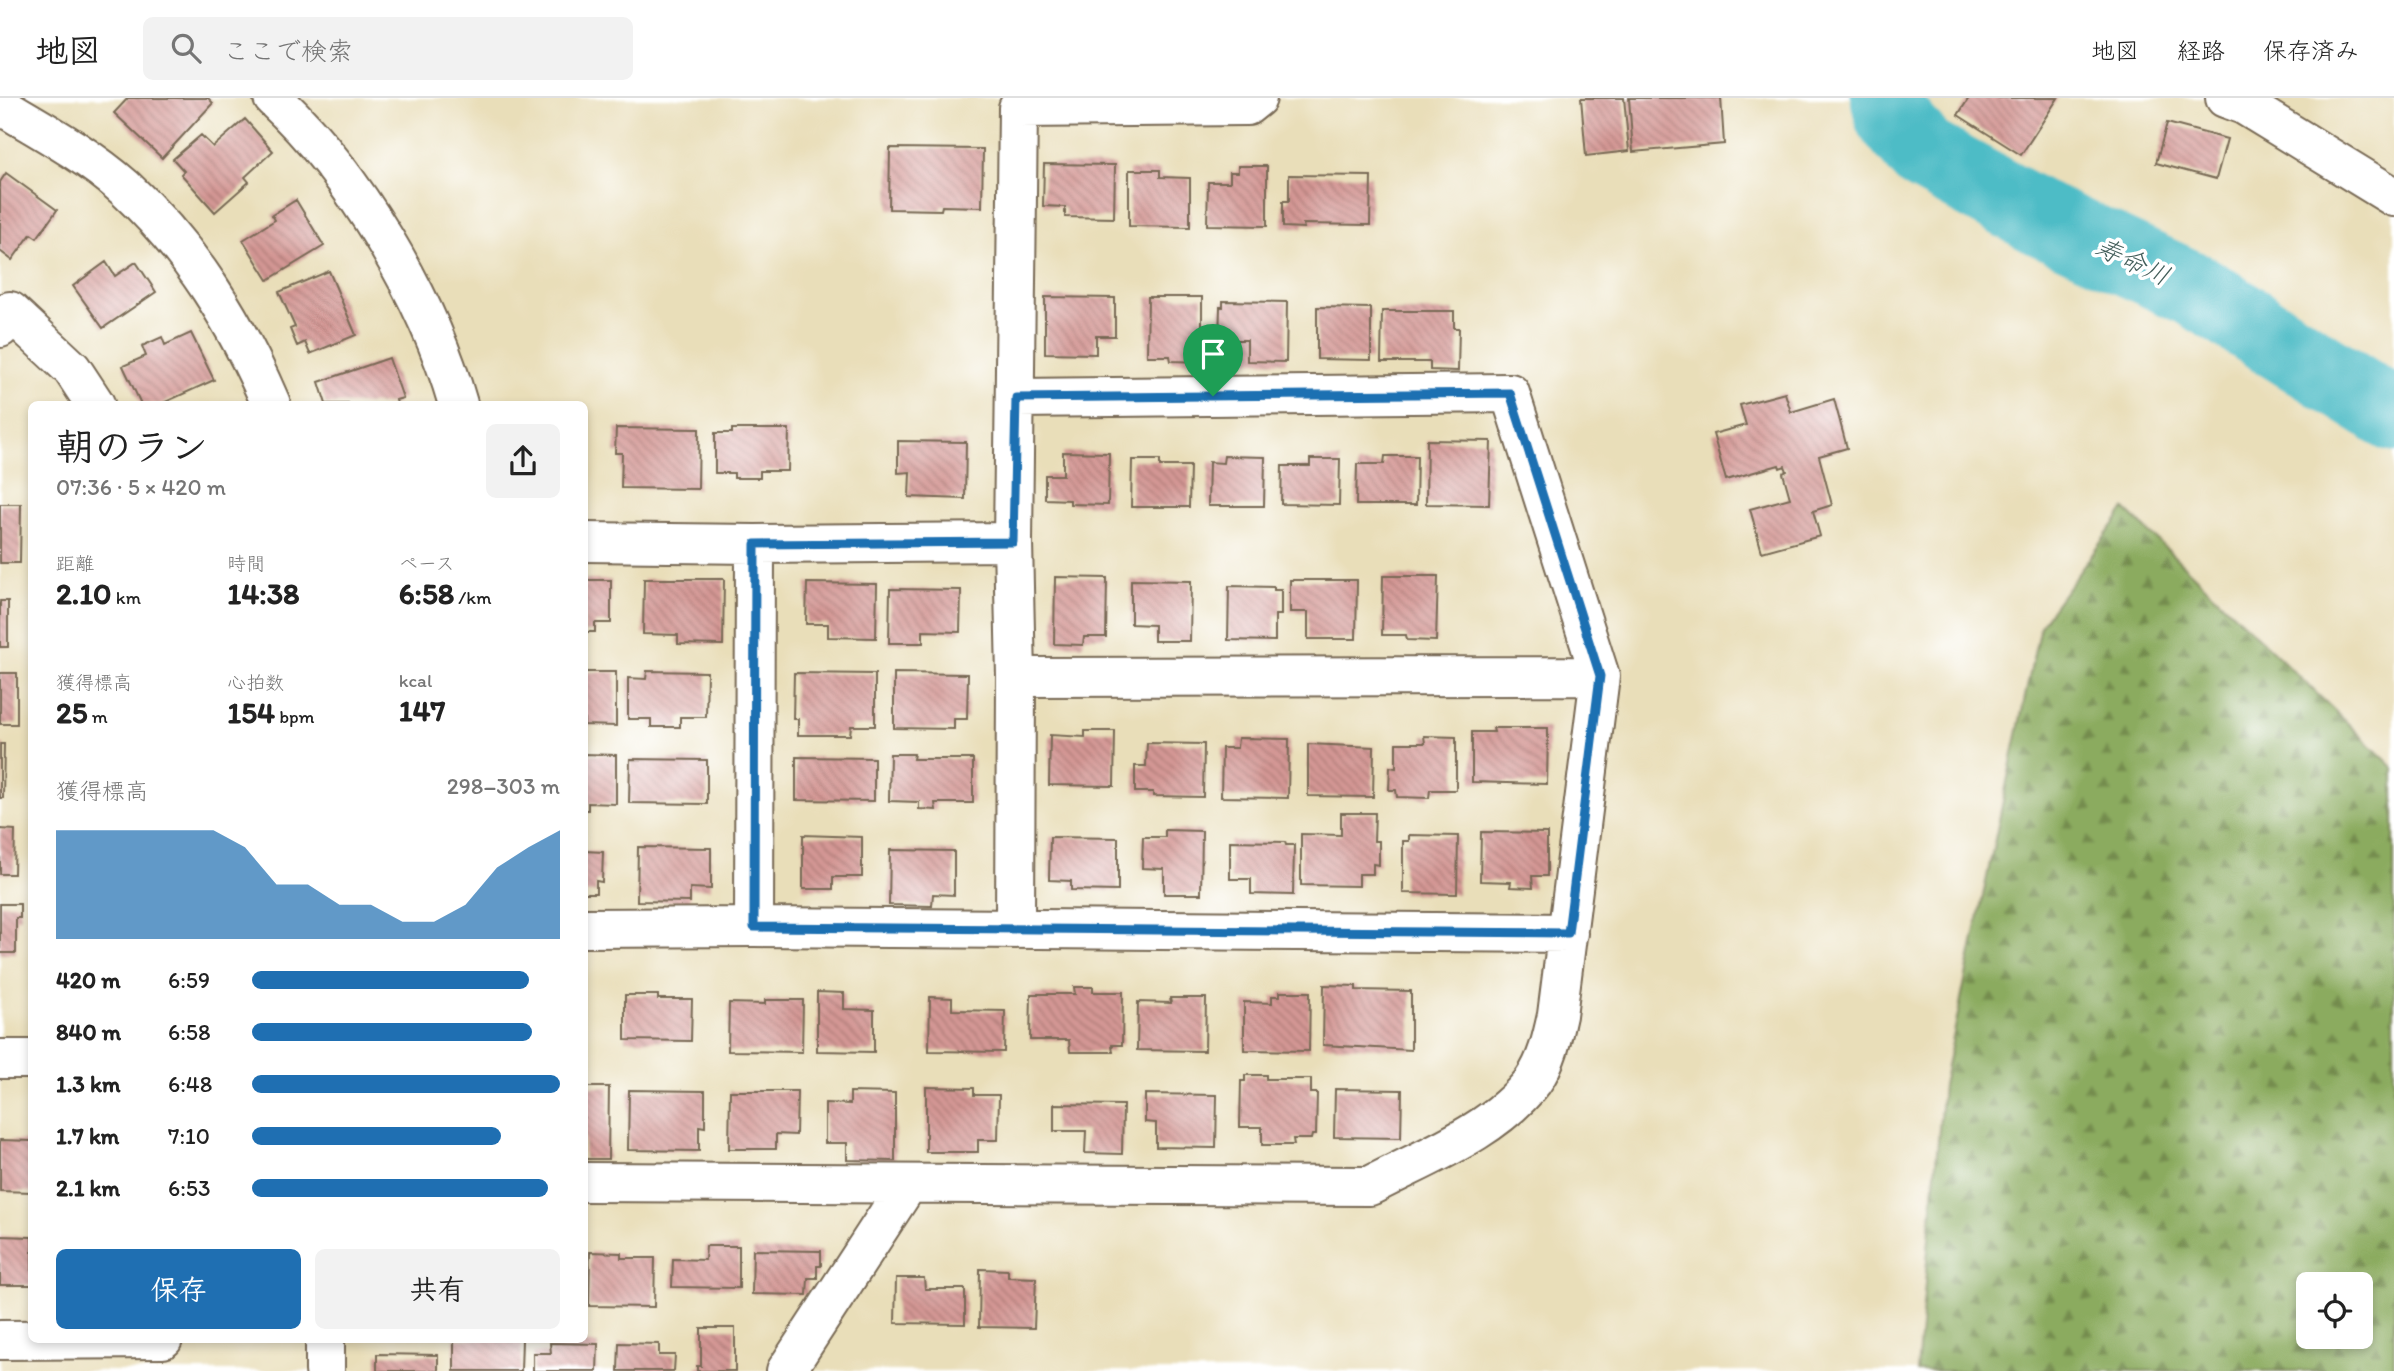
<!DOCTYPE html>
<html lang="ja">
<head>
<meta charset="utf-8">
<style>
  body { margin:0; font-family:Itim,"Klee One",sans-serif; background:#f2f2f2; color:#222; height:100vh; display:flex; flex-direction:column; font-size:26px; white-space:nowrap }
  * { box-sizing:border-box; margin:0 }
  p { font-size:23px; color:#767676 }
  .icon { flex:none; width:38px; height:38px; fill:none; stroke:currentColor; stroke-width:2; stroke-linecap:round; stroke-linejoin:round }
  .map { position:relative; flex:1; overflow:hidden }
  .drawer { position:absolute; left:28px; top:303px; width:560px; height:942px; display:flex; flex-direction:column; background:#fff; border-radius:10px; box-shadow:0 4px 10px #0003 }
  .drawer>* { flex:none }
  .controls { position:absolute; left:2296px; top:1174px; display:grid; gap:14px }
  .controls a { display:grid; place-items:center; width:77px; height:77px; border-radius:10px; background:#fff; box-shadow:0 4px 10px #0003; font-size:35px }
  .pin { position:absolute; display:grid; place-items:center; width:60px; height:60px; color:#fff; margin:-72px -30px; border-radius:50% 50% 50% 0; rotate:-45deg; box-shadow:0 0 7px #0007 }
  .pin .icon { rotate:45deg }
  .round { display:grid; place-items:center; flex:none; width:74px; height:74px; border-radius:10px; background:#f2f2f2 }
  .headline { display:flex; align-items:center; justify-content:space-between; height:119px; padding:0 28px }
  h1 { font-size:38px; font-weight:800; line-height:52px }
  .metrics { display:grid; grid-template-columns:repeat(3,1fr); gap:10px; height:119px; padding:7px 28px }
  .metrics div { display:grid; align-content:center }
  .metrics b { font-size:30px; font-weight:800 }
  .metrics small { font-size:19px; font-weight:400 }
  .metrics p { font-size:19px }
  .chart { height:196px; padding:14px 28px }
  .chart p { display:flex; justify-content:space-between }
  .chart svg { width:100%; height:126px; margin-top:7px; fill:#1f6fb2; opacity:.7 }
  .cta { display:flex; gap:14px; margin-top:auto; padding:14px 28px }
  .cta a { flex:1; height:80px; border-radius:10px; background:#1f6fb2; color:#fff; font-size:28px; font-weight:800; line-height:80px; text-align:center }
  .cta a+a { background:#f2f2f2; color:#222 }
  ul { padding:0 28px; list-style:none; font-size:23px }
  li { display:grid; grid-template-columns:112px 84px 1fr; align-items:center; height:52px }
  li i { height:18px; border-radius:9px; background:#1f6fb2 }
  header { display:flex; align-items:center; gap:42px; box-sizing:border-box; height:98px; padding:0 35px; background:#fff; border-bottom:2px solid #e0e0e0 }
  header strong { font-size:33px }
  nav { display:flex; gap:38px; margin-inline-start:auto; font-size:24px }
  .search { width:490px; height:63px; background:#f2f2f2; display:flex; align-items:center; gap:18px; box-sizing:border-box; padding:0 24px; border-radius:10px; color:#767676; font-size:26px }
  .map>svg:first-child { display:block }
</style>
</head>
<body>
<header>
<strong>地図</strong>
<div class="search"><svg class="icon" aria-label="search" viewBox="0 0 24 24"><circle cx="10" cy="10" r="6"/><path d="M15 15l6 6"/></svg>ここで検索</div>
<nav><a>地図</a><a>経路</a><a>保存済み</a></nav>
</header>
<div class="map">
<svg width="2394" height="1273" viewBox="0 0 2394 1273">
  <defs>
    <pattern id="forest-firs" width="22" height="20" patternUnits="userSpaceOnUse" patternTransform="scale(1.75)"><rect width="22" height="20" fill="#8bab5f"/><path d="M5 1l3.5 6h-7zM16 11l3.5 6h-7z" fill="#738b4e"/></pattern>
    <pattern id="building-back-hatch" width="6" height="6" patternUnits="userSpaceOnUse" patternTransform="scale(1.75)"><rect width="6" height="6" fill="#d49794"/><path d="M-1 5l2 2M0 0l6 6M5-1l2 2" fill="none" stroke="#ad7b78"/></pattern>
  </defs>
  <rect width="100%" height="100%" fill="#fff"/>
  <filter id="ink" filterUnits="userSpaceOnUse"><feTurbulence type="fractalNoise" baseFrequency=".0143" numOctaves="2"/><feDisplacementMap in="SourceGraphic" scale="14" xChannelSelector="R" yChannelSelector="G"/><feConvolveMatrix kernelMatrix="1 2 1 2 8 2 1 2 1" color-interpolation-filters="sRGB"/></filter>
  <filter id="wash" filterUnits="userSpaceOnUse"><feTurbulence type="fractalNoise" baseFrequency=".00686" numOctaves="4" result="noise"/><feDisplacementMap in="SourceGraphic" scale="28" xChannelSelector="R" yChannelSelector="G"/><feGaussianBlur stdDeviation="1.57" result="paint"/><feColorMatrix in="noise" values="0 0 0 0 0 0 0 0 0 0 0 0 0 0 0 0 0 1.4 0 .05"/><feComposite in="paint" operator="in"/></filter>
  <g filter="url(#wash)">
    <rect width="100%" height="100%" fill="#e9deb9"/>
    <!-- forest -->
    <path fill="url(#forest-firs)" stroke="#636a3e" stroke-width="2" fill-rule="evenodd" d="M2125 411 2394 670V1273H1917L1943 987 2040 528ZM2308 1186H2361V1239H2308Z"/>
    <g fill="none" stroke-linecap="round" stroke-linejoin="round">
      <!-- river -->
      <path stroke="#4ebcc6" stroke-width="75" d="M1888 0 1892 19 1923 56 2040 120 2197 193 2394 317"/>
    </g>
    <g id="blocks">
      <!-- building -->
      <path fill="url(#building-back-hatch)" d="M128 0H208L213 5 162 60 114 15Z
        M1581 0H1624L1629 53 1586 58Z
        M1629 0H1721L1724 46 1633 54Z
        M1969 0H2058L2021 57 1958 17Z
        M245 21 273 53 245 79 249 84 215 114 181 76 184 73 173 61 201 37 213 49Z
        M2167 25 2227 41 2216 81 2156 65Z
        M890 50 983 51 982 109 942 108 941 112 889 111Z
        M1044 66 1115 67 1114 120 1065 119V109L1043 108Z
        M1238 68H1267V128L1207 127 1208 84H1230V74H1238Z
        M1129 72H1160V79L1190 80V129L1129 128Z
        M6 75 57 112 37 140 31 136 12 162 0 153V84Z
        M1289 77 1371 78 1370 127 1303 126 1304 130 1283 129V103H1289Z
        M296 102 324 148 268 182 243 142 275 122 272 117Z
        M106 164 115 178 136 164 156 194 103 230 73 188Z
        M329 173 356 237 310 256 305 244 297 248 290 231 295 229 279 194Z
        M1045 199 1115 200V238H1096V256L1045 255Z
        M1148 199H1202V264L1171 263 1170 258H1147Z
        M1223 203 1287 204 1286 264 1247 263V242H1219L1220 209H1223Z
        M1317 209 1371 210V262L1317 261Z
        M1382 213H1454V230H1459L1458 273 1430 272V264H1381Z
        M191 235 214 282 161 306H141L123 268 146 258 142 248 162 239 165 247Z
        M389 260 403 300 396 302 397 306H326L319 284Z
        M1785 295 1791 314 1834 301 1847 350 1819 358 1832 407 1813 413 1820 438 1762 454 1750 411 1790 400 1783 375 1787 373 1785 368 1780 370 1779 367 1726 382 1713 336 1746 327 1740 307Z
        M616 330 699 331 698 391 621 390 622 355H615Z
        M732 331H789L788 373H760V380H734V375H715V335H732Z
        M1427 342 1491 343 1489 407 1426 406Z
        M898 343 966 344 965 401 909 399 910 374 898 375Z
        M1063 354 1109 355 1108 407 1070 406V402L1045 401V377H1063Z
        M1224 358 1265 359 1264 408H1208L1209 364 1223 365Z
        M1385 358H1417L1416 407H1356L1357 366H1384Z
        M1310 361H1340L1339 407 1281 406 1282 368H1310Z
        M1132 362H1160V368H1190L1189 409H1131Z
        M0 406H21L20 465H0Z
        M1383 478H1438L1436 543 1407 542 1406 537H1382Z
        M1055 479 1107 480 1106 539H1084L1083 547 1054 546Z
        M644 481H724L723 547 678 546V537L643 536Z
        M584 482H611V525H595V534H584Z
        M1131 482 1191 483 1190 543H1154V527L1131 526Z
        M1290 482H1357L1356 541H1308V514H1290Z
        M807 485 877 486 876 540 828 539V526H806Z
        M1229 488 1274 489V492H1281V517H1275V543L1228 542Z
        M890 491 961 492 960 534 923 533V545H889Z
        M0 503H8V549H0Z
        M647 573 707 574 706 619H680V629H651V621H628V580L646 581Z
        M584 574H616V628L584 627Z
        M0 575H17V626H0Z
        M794 575 875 576V628H851L850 637H798V621H793Z
        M894 575 968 576 967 621H954V631L894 630Z
        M1493 630H1548L1547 686 1472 684V634H1494Z
        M1085 633H1115L1114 688 1049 687 1050 637 1085 639Z
        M1424 638 1456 639V692H1430L1429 700 1397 699 1396 692H1389L1390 669 1396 670V645H1425Z
        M1238 640 1289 641 1288 700 1221 699 1222 650H1237Z
        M1147 645 1204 646 1203 699 1153 698V694H1135V668H1146Z
        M0 646H4L3 700H0Z
        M1308 646 1374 649 1373 699 1308 698Z
        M584 656 616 657V706L588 705V712H584Z
        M890 656H914L913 661H973V705H935L936 712 919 711V704L889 703Z
        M796 659 874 660V703L796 702Z
        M630 661 707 662V706L629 705Z
        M1341 715H1375L1374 743H1379V767L1373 766V776H1359V788L1301 787V736L1341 737Z
        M0 731 15 732 14 776H0Z
        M1165 732 1202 733 1201 796H1164V771L1142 770 1143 739H1165Z
        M1481 734 1547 735V778H1532L1533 790 1510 789 1511 784 1480 783Z
        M803 737 862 739V779H833V791H803Z
        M1409 737 1458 738 1457 796 1403 795V743H1409Z
        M1050 739 1118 740V793L1071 792V783L1049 782Z
        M1230 743 1285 744 1286 747H1294L1293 797 1251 796V781H1230Z
        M638 749 711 750V791L690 790V804L637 803Z
        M890 752 954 753V797L933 796 932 808 889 807Z
        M584 753 603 754 602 784 596 783V795H584Z
        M0 806H20V820H16V855H0Z
        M1324 887 1356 888V892L1411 893V952L1323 947Z
        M1074 889H1093V894H1123L1122 947H1112L1113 954H1070L1069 942H1030L1031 896H1075Z
        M817 894 844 895V911L874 912V954L817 953Z
        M1280 894H1310L1309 953 1244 952V904L1272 905V898H1280Z
        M625 897H658V901H692L691 943 625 942Z
        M930 899 952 900V912L1005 913 1004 954 929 953Z
        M1170 900H1206L1205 953 1137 952 1138 904 1171 905Z
        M765 902H803L802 954 728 953 729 905 765 906Z
        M1245 977H1266V981H1311V995H1317L1316 1037H1312L1311 1041H1293L1294 1047H1262V1029H1240L1241 983H1245Z
        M584 989H609L608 1061H584Z
        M926 989 974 990V997H999L998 1042H978V1054H926Z
        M1335 991 1402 992 1401 1040 1334 1039Z
        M629 992 705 993V1029L699 1028V1053L628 1052Z
        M730 993H797L796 1037 776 1036V1051H729Z
        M850 994 895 995V1063L847 1062V1045H825V1005L850 1006Z
        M1145 996 1217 997 1216 1050 1156 1049V1025L1145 1024Z
        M1054 1006 1123 1007 1122 1056 1085 1055 1086 1033H1054Z
        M0 1042 32 1043V1094L0 1093Z
        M0 1138 32 1139V1187H0Z
        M706 1148H739V1190L672 1189 673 1161 705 1162Z
        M753 1152 821 1153V1168H817V1180H808L807 1197 752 1196Z
        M590 1154 621 1155V1160H655L654 1209 589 1208Z
        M980 1171 1008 1172V1179L1036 1180 1034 1230 979 1229Z
        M896 1180H924L925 1191H965V1226L895 1225Z
        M701 1230H735V1273H697V1268H701Z
        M454 1241H522L521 1273H454Z
        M550 1245 598 1246 597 1273H533V1255H551Z
        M619 1245 659 1246V1257H675L674 1273H618Z
        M377 1256 438 1257V1273H377Z"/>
    </g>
  </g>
  <g filter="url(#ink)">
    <use href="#blocks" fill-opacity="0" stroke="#786954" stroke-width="2"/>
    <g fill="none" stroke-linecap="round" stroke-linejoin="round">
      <!-- minor casing -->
      <g stroke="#786954" stroke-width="42">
        <path id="minor" d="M273 0C354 75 428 200 458 306
          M2225 0 2244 7 2394 99
          M0 7C42 32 88 57 125 90 191 151 236 224 271 306
          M0 230 10 213 72 271 95 306
          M584 444 755 446 1013 444
          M1016 579 1600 578
          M754 829 755 446
          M584 830 754 829 1568 835
          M1015 830 1016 579 1013 444 1018 10 1247 8 1257 0
          M0 961H32
          M584 1084 1370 1088C1425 1059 1494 1034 1533 983 1547 963 1552 940 1557 917L1600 578 1510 295 1016 300
          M0 1242 163 1241
          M325 1273V1241
          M786 1273 908 1086"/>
      </g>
      <!-- minor -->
      <use href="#minor" stroke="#fff" stroke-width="38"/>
    </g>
  </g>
  <g fill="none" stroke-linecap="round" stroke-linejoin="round" filter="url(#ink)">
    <!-- route casing -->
    <g stroke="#fff" stroke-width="14">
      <path id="route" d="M1510 295 1600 578 1568 835 754 829 755 446 1013 444 1016 300Z"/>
    </g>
    <!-- route -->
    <use href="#route" stroke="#1f6fb2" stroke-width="9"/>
  </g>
  <g text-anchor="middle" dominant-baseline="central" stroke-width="7" stroke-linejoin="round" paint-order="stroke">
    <!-- water labels -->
    <g font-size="26" font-style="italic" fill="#425d59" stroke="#fff">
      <text transform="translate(2133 163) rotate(25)">寿命川</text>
    </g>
  </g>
</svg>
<div class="controls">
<a><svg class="icon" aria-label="locate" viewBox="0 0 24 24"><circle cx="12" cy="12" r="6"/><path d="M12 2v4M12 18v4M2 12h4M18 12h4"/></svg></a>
</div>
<div class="pin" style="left:1213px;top:298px;background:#1e9e55"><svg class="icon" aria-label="arrive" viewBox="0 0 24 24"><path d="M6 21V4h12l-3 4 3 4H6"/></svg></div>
<section class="drawer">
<div class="headline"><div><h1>朝のラン</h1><p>07:36 · 5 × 420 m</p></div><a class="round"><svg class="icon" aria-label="share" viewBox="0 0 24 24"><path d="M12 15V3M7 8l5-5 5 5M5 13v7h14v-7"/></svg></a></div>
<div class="metrics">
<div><p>距離</p><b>2.10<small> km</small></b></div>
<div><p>時間</p><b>14:38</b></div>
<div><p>ペース</p><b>6:58<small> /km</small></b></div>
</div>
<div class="metrics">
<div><p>獲得標高</p><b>25<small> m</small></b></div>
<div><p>心拍数</p><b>154<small> bpm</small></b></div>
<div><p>kcal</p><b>147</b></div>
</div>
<div class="chart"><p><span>獲得標高</span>298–303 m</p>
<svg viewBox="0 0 160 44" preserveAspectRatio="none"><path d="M0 44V6L10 6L20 6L30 6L40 6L50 6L60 12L70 25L80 25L90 32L100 32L110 38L120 38L130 32L140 19L150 12L160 6V44z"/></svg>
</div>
<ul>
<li><b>420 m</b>6:59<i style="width:90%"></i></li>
<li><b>840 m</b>6:58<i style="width:91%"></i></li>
<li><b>1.3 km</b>6:48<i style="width:100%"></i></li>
<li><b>1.7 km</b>7:10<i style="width:81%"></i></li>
<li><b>2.1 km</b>6:53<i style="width:96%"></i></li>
</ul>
<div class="cta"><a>保存</a><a>共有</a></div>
</section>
</div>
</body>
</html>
